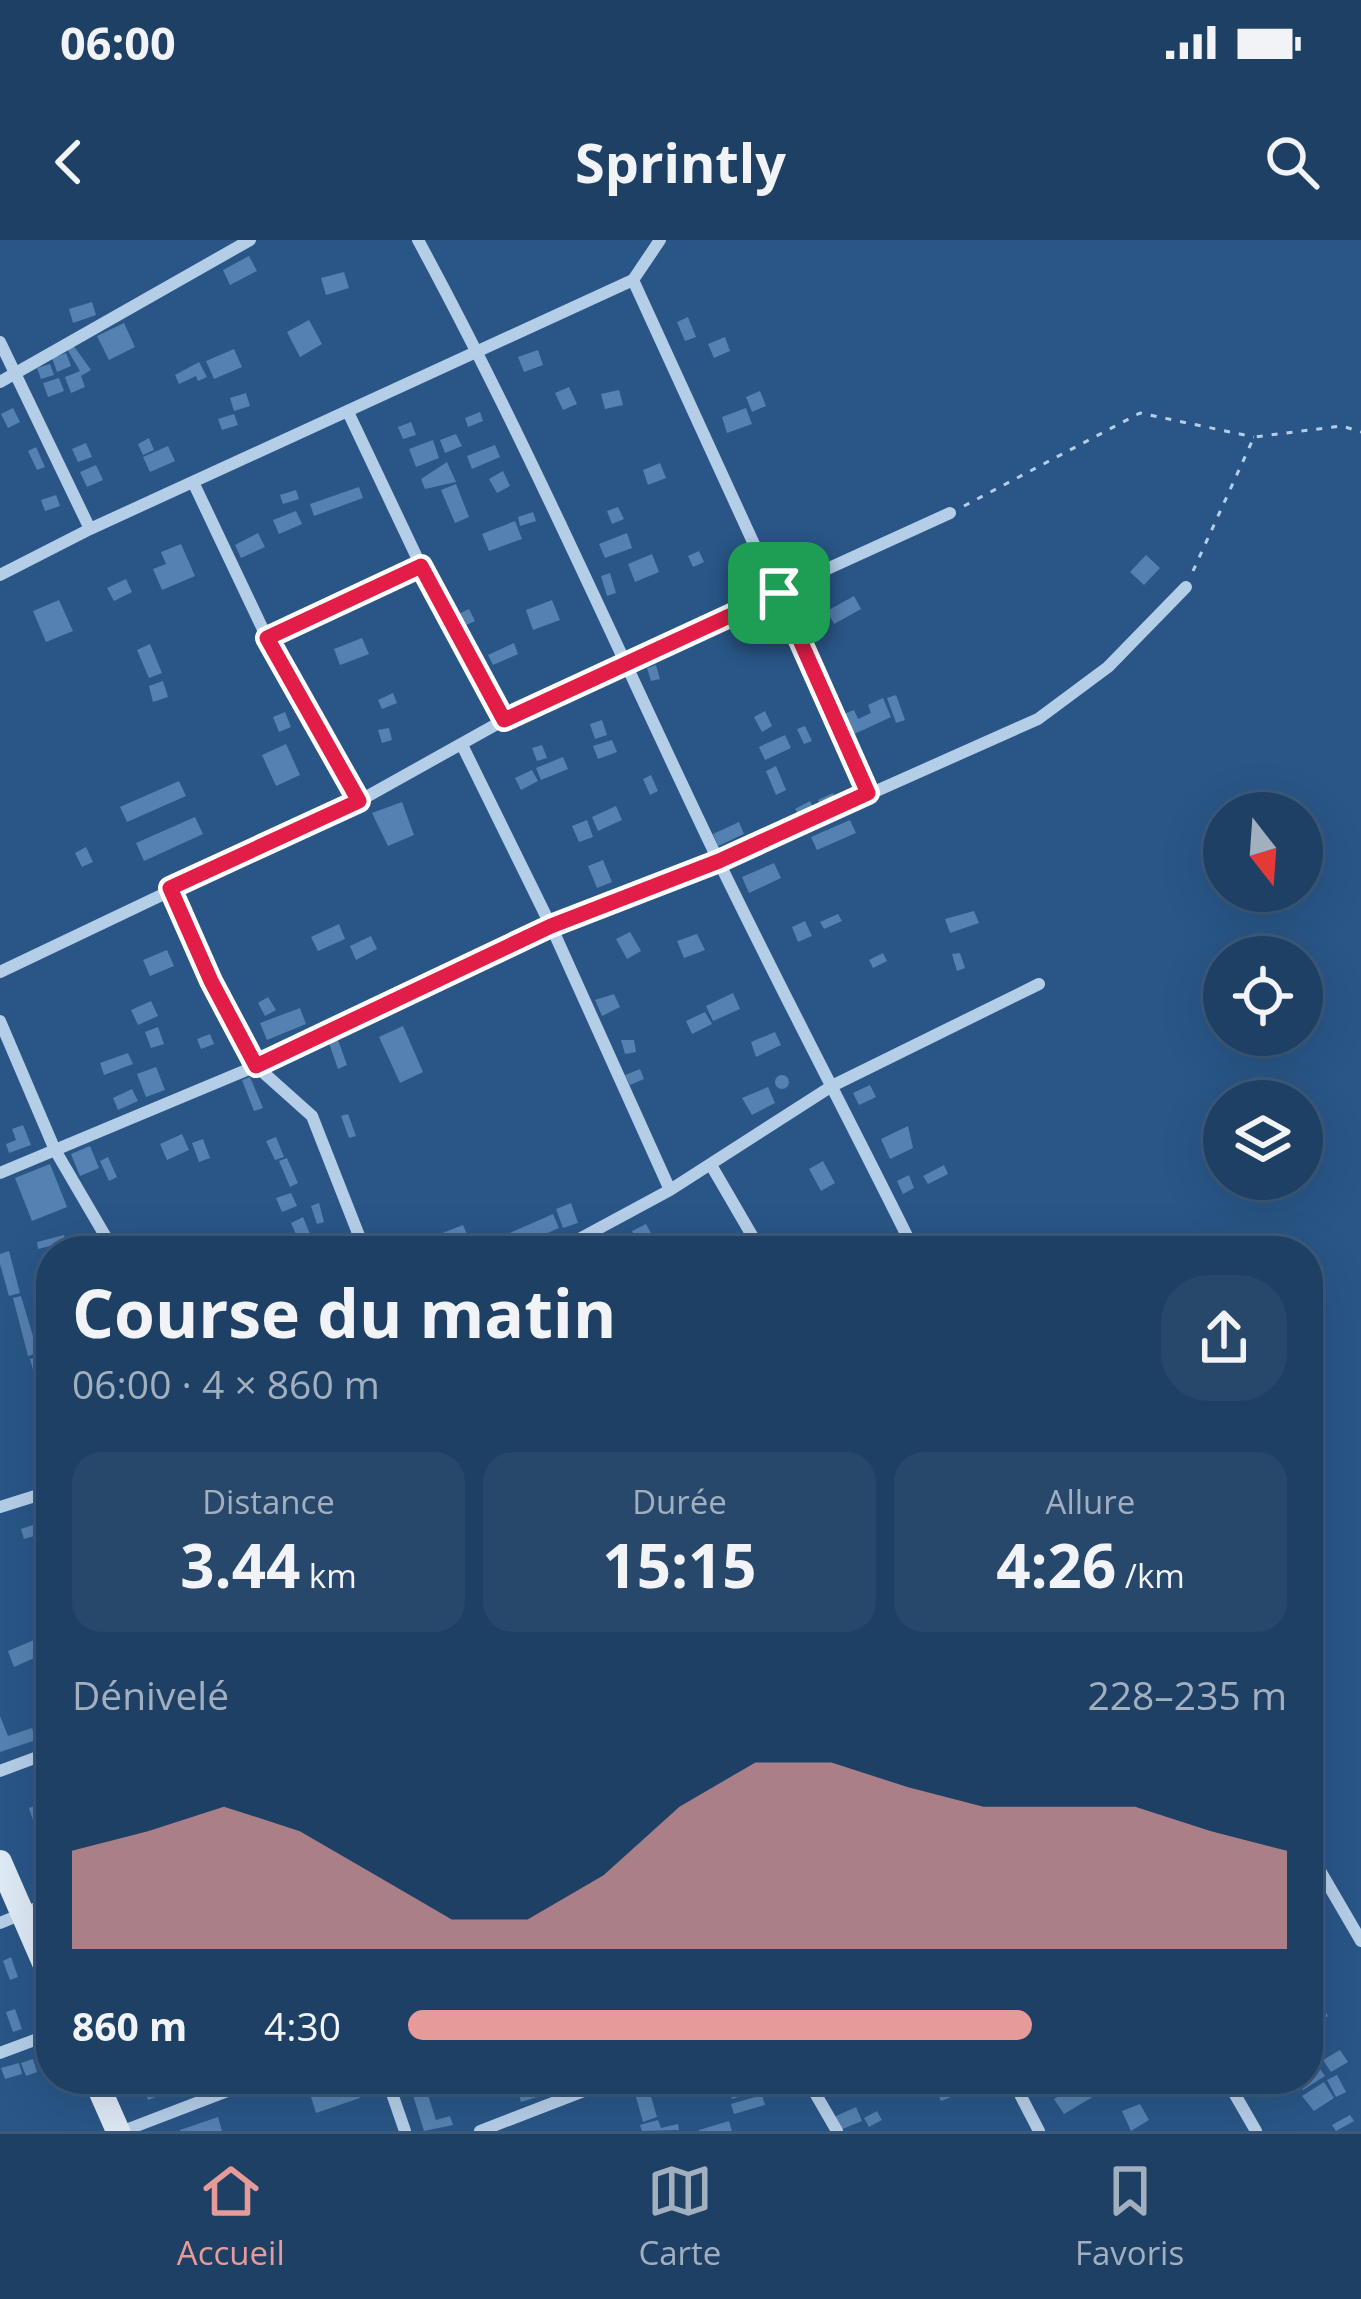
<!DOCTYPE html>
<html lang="fr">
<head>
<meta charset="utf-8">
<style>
  body { margin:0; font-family:"Open Sans",sans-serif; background:#27476b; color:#f1f3f6; height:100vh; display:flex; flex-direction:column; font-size:45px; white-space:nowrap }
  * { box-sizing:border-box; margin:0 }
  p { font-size:39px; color:#a1afbf }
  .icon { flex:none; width:66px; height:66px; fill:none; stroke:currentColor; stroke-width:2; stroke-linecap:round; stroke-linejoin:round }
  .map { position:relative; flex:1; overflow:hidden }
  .sheet { position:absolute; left:36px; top:996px; width:1287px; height:858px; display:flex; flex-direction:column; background:#1f4065; border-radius:48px; box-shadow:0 12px 48px #0002,0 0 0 3px #3c5979 }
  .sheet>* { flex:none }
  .needle { width:78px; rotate:163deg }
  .tools { position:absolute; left:1203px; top:552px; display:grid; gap:24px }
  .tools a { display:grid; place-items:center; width:120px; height:120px; border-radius:50%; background:#1f4065; box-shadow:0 12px 48px #0002,0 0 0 3px #3c5979; font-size:60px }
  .pin { position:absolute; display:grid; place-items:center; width:102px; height:102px; color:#fff; margin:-51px; border-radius:24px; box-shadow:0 6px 18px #0006 }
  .round { display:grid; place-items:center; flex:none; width:126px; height:126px; border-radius:48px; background:#27476b }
  .headline { display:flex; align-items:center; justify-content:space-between; height:204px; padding:0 36px }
  h1 { font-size:66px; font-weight:700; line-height:90px }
  .metrics { display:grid; grid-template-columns:repeat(3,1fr); gap:18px; height:204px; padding:12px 36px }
  .metrics div { display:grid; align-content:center; border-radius:30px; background:#27476b; text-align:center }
  .metrics b { font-size:60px; font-weight:700 }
  .metrics small { font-size:33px; font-weight:400 }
  .metrics p { font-size:33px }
  .chart { height:336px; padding:24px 36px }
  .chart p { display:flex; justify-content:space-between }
  .chart svg { width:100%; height:216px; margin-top:12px; fill:#e69b98; opacity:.7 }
  ul { padding:0 36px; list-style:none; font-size:39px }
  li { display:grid; grid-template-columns:192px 144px 1fr; align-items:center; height:90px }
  li i { height:30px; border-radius:15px; background:#e69b98 }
  .status { display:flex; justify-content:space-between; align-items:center; height:84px; padding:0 60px; background:#1f4065; direction:ltr }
  .status svg { height:33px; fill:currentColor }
  header { display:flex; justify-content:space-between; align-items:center; height:156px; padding:0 36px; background:#1f4065; font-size:54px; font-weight:700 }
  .tab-bar { display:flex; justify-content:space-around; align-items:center; height:168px; border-top:3px solid #3c5979; background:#1f4065; font-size:33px; color:#a1afbf }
  .tab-bar a { display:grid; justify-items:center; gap:6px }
  .tab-bar .active { color:#e69b98 }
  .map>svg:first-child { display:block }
</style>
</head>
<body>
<div class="status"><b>06:00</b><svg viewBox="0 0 49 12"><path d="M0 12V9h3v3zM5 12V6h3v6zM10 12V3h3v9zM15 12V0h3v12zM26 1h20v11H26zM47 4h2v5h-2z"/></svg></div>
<header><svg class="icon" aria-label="back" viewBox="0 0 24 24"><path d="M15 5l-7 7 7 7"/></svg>Sprintly<svg class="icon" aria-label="search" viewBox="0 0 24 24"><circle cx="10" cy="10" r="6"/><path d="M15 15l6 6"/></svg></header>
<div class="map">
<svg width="1361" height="1891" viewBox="0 0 1361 1891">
  <rect width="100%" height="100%" fill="#295687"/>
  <!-- building -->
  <path fill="#5581b1" d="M249 16 257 31 230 45 223 30Z
    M344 32 349 48 326 55 321 38Z
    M92 62 96 75 73 83 69 69Z
    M688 77 696 97 685 101 677 82Z
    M309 80 322 104 300 117 287 92Z
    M124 83 135 107 109 120 97 96Z
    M725 97 730 111 714 118 708 104Z
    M73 105 91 130 81 136 85 147 71 153 65 137 80 131 67 109Z
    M234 109 242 127 214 139 206 121Z
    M538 110 543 125 524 132 518 117Z
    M66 113 71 126 57 132 52 118Z
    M199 122 207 137 198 141 196 136 179 144 175 135Z
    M50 124 54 135 41 139 37 128Z
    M59 138 64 151 48 157 43 143Z
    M569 147 577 164 563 170 555 153Z
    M619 150 623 165 605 169 601 154Z
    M760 151 766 166 752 172 746 157Z
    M246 153 250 166 234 171 230 158Z
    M13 168 20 182 8 188 1 174Z
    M746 168 752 184 727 193 722 177Z
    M480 172 483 181 468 187 465 178Z
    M234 174 238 185 222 190 218 179Z
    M411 182 416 195 403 199 398 187Z
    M456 194 462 206 445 213 440 200Z
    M149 198 154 210 143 215 138 204Z
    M433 200 439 218 416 227 409 209Z
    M86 203 92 217 78 222 72 209Z
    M495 205 500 217 472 229 467 216Z
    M168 206 175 221 150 232 143 217Z
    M36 207 45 227 37 230 28 211Z
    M447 222 456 242 425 249 421 239Z
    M660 223 666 238 648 245 643 230Z
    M96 225 103 240 87 247 80 232Z
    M503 231 510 246 497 253 489 239Z
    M456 244 469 277 455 283 441 250Z
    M359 247 363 258 314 276 310 264Z
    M296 250 299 259 283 264 280 255Z
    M56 255 60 266 45 271 41 260Z
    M618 267 624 279 612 284 607 271Z
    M296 271 302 284 279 294 273 280Z
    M533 272 536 281 520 286 518 277Z
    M515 281 522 299 489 311 482 294Z
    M258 293 265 307 241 318 235 305Z
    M627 293 632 308 605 318 599 304Z
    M181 304 195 336 162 350 153 329 166 324 161 312Z
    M699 311 704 322 693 327 688 316Z
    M652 314 659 332 635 342 628 324Z
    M1146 315 1160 328 1144 345 1130 332Z
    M610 333 616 353 607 356 601 336Z
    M126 339 132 352 114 361 107 348Z
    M854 356 861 369 834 384 827 371Z
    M59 360 73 391 46 402 33 371Z
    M552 360 560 380 533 390 526 370Z
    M469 369 475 381 455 390 450 378Z
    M362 398 369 414 340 425 334 409Z
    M514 403 518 414 493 425 488 415Z
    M150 404 162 433 149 438 137 410Z
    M656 425 660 439 651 441 647 428Z
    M163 441 168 457 153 462 149 446Z
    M393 453 397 463 382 469 378 460Z
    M896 455 905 480 896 483 887 458Z
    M883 458 891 477 850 496 841 475 854 470 858 479 871 473 868 465Z
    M765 471 772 486 762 492 754 477Z
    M285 472 291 487 279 492 273 477Z
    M602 480 607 495 595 499 590 484Z
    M805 486 812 501 804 504 797 489Z
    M389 488 392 500 382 503 378 490Z
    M785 495 791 508 765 520 759 507Z
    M612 500 617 512 598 519 593 506Z
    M286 504 300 535 276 546 262 515Z
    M542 505 547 518 537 521 532 508Z
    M563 517 568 529 541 540 536 528Z
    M776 526 786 550 776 555 766 531Z
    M532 530 538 541 521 550 515 538Z
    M651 535 658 551 650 555 643 539Z
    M179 541 186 556 127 582 120 567Z
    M833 553 836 560 821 567 818 560Z
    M810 561 814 569 800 577 795 569Z
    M402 562 414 595 388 606 372 573Z
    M616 566 622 580 598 591 592 577Z
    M195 577 203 594 144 621 136 603Z
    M587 580 593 597 579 602 572 586Z
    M850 580 856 593 817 610 811 597Z
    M739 582 744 594 718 606 713 594Z
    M86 607 93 622 82 627 75 613Z
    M603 620 612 642 597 648 588 626Z
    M774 623 781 638 749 653 742 637Z
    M974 671 979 683 950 693 945 679Z
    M838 674 842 681 824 689 820 682Z
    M805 681 812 696 798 702 792 687Z
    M339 684 345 699 318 711 311 697Z
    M630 692 641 711 627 719 616 699Z
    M697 694 705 710 684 718 677 701Z
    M371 696 377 709 356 720 350 706Z
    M167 710 174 726 150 736 143 720Z
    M883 713 887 721 873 728 869 720Z
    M960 713 965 728 957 731 952 714Z
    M733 753 740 769 713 781 706 766Z
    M614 754 620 767 602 776 595 760Z
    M268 757 276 770 265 776 258 763Z
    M151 761 158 776 138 785 131 770Z
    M300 768 306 784 267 800 260 783Z
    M705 772 712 784 692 794 686 781Z
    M403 786 423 832 400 843 379 797Z
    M158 787 164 804 151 808 145 792Z
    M775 792 781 805 756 817 751 802Z
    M210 794 214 804 201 809 197 799Z
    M338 800 347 825 338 829 329 803Z
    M621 800H634L636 812 625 814Z
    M128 813 133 824 104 835 100 823Z
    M156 827 165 850 146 857 137 834Z
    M640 829 644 839 630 845 625 835Z
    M775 842a7 7 0 1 1 14 0a7 7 0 1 1-14 0Z
    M250 837 263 868 254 871 242 840Z
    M870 845 876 857 859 865 853 853Z
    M768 847 775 863 752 875 742 858Z
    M132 849 138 861 118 870 113 858Z
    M348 874 356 896 349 898 341 876Z
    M23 885 31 905 9 913 6 904 16 900 12 889Z
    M908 886 913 908 890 919 881 899Z
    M182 894 189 910 167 920 160 904Z
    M276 897 284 917 275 920 266 901Z
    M203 899 210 918 199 922 192 903Z
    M90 906 99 928 80 936 71 914Z
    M108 917 117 937 109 941 100 921Z
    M287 918 298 943 290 947 279 921Z
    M823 921 835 943 821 951 809 929Z
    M50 924 67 967 32 981 15 938Z
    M944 925 948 934 928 944 923 936Z
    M909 935 914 948 903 954 897 941Z
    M291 953 297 966 282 972 276 958Z
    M319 963 324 982 317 984 311 966Z
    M571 963 578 983 563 988 556 969Z
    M553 974 559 988 509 1010 503 996Z
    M303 977 313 1001 301 1006 291 983Z
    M646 984 652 995 637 1002 632 991Z
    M463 985 471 1003 446 1011 440 994Z
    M64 995 66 1002 38 1009 37 1002Z
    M157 997 162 1009 150 1011 146 1002Z
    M329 998 335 1011H304L315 1004Z
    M501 999 506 1011H472Z
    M9 1011 20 1053 9 1056 0 1024V1014Z
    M21 1056 38 1113 28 1116 13 1058Z
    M37 1117 43 1134 35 1137 30 1119Z
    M51 1210V1222L40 1226 36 1215Z
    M51 1279V1291L24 1299 21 1289Z
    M34 1400 41 1415 14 1427 8 1411Z
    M0 1476 8 1496 32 1488 36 1500 0 1512Z
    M51 1560V1580L35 1586 29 1568Z
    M11 1717 18 1737 10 1740 3 1721Z
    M1320 1763 1328 1776 1308 1788V1770Z
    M15 1769 22 1789 13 1792 6 1772Z
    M1340 1810 1348 1822 1331 1832 1323 1820Z
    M33 1819 37 1832 26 1836 21 1823Z
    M19 1823 22 1834 5 1839 1 1828Z
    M1318 1826 1325 1836 1303 1850 1296 1839H1308V1833Z
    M1337 1835 1346 1852 1336 1857 1327 1840Z
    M140 1839H184L187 1845 148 1860Z
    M354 1839 360 1858 316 1873 306 1841Z
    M408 1839H423L425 1846 437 1842 438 1848 427 1852 436 1880 450 1876 453 1885 424 1891Z
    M535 1839H546L550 1853 521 1862 516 1845Z
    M726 1839H751L755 1852 732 1859Z
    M950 1839H977L980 1846 941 1861 934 1846Z
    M1086 1839H1113L1116 1843 1064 1874 1054 1859Z
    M1280 1839H1290L1295 1844 1286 1852 1277 1842Z
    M1324 1842 1334 1858 1314 1871 1302 1856Z
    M650 1853 657 1877 643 1882 636 1857Z
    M762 1855 765 1865 734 1874 731 1864Z
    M1140 1864 1149 1880 1131 1891 1122 1871Z
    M856 1867 862 1881 840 1890 834 1877Z
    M877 1871 882 1880 869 1887 864 1878Z
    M1350 1875 1354 1881 1336 1891 1332 1885Z
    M218 1877 222 1891H180V1890Z
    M658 1880 661 1888 678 1884 679 1890 642 1891 640 1885Z
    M729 1881 732 1891H699V1890Z"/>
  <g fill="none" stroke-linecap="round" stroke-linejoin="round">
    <!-- path -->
    <path stroke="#b5cee8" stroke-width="3" stroke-dasharray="6 9" stroke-linecap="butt" d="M964 266 1140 173 1254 197
      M1193 331 1254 197 1342 186 1361 192"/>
    <!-- minor -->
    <path stroke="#b5cee8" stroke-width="12" d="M418 0C528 203 619 414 719 622 780 748 845 871 907 996
      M633 40 868 553
      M0 102 90 289
      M0 142 250 0
      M348 172 421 326
      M193 242 267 398 359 561
      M0 335 90 289 633 40 660 0
      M267 398 421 326 504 480
      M462 505 551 686 670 950
      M170 648 211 741 256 826 312 876 365 1011
      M0 732 359 561 504 480 627 420 950 273
      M0 781 55 910 114 1011
      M711 925 761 1011
      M0 933 256 826 551 686 719 621 1038 479 1108 427 1186 347
      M557 1011 670 950 832 846 1039 744
      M0 1267 51 1251
      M0 1531 51 1512
      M1308 1610 1361 1701
      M0 1683 51 1662
      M0 1813 51 1794
      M387 1839 405 1891
      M807 1839 837 1891
      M1012 1839 1039 1891
      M1226 1839 1256 1891
      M123 1891 259 1839
      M480 1891 615 1839"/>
    <!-- secondary -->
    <path stroke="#dfeaf7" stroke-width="24" d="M0 1622 51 1739
      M95 1839 118 1891"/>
  </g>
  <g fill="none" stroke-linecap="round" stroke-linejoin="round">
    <!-- route casing -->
    <g stroke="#fff" stroke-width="24">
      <path id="route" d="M421 326 504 480 779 353 868 553 719 621 551 686 256 826 211 741 170 648 359 561 267 398Z"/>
    </g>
    <!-- route -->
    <use href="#route" stroke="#e11d48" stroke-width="15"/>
  </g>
</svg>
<div class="tools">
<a><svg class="needle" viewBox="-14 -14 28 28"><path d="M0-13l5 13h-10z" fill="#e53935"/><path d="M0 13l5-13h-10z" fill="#a1afbf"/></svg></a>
<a><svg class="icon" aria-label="locate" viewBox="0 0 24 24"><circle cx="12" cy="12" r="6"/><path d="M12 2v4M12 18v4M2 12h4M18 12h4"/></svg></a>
<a><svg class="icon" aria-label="layers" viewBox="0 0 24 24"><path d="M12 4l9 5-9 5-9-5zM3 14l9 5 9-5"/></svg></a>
</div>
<div class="pin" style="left:779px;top:353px;background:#1e9e55"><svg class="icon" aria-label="arrive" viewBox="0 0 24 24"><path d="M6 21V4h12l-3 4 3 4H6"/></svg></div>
<section class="sheet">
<div class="headline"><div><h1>Course du matin</h1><p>06:00 · 4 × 860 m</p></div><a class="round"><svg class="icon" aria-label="share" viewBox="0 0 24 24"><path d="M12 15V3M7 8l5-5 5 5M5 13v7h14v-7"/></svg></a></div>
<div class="metrics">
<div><p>Distance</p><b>3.44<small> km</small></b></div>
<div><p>Durée</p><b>15:15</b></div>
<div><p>Allure</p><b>4:26<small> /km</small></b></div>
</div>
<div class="chart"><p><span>Dénivelé</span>228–235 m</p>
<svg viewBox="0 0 160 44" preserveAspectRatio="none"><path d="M0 44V24L10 20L20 15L30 20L40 29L50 38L60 38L70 29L80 15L90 6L100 6L110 11L120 15L130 15L140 15L150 20L160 24V44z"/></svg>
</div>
<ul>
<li><b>860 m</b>4:30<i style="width:71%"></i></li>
</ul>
</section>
</div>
<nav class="tab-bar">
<a class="active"><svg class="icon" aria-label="home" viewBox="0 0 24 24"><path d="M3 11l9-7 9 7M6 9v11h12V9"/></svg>Accueil</a>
<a><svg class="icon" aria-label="map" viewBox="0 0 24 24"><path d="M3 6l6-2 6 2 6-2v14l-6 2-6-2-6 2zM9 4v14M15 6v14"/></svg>Carte</a>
<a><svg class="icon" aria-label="saved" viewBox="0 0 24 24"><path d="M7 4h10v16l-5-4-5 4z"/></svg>Favoris</a>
</nav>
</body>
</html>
